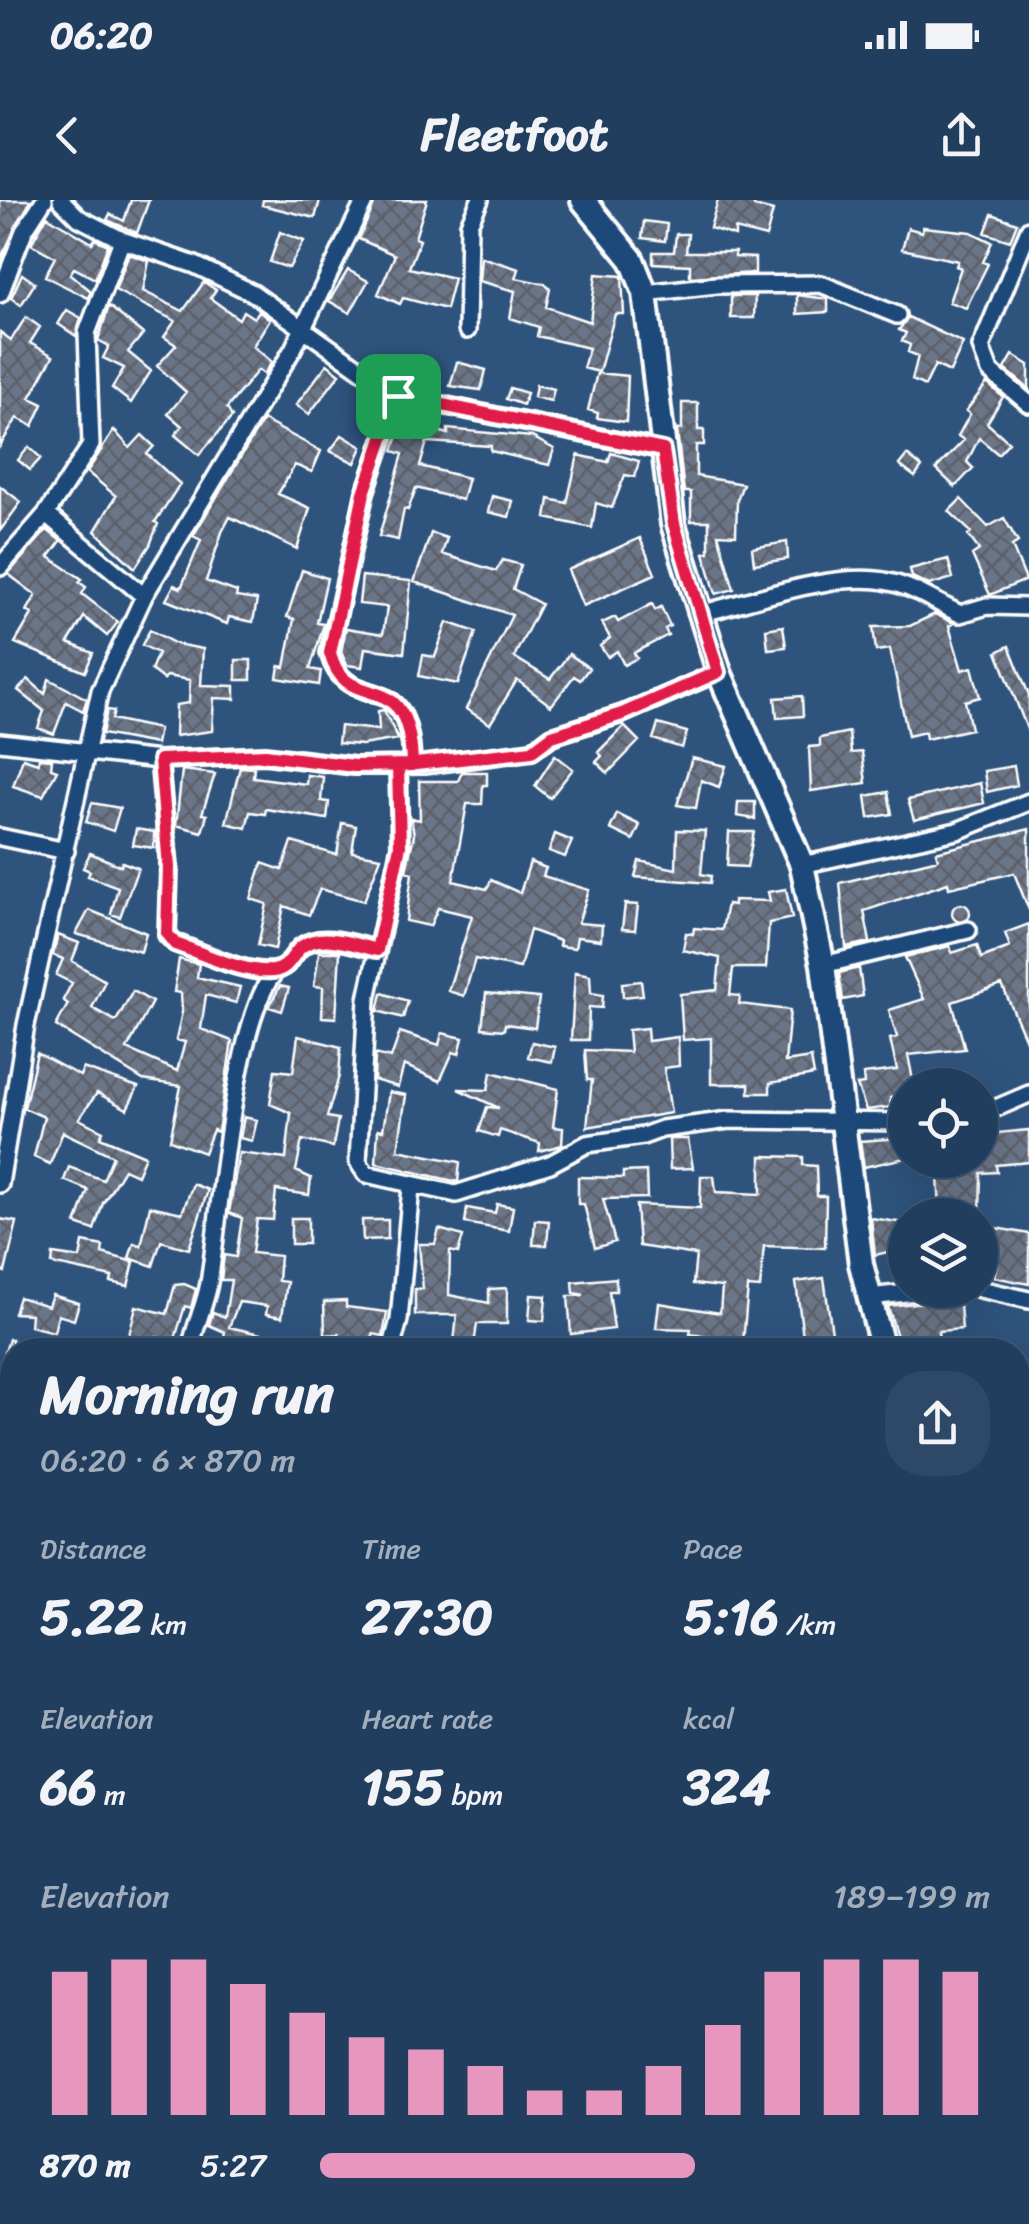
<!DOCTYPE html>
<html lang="en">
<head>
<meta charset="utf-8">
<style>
  body { margin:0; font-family:Sriracha,sans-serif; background:#2e4967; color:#f1f3f6; height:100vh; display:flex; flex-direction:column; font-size:38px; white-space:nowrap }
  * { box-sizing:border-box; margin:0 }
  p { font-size:32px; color:#a2aebc }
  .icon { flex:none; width:55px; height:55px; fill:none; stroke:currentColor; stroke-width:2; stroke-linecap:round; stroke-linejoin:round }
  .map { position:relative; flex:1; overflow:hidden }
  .drawer { position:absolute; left:0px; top:1138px; width:1030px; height:888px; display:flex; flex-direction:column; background:#223e5e; border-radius:40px 40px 0 0; box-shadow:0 10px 40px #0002,0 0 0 2px #3f5773 }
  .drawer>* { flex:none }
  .tools { position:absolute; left:888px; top:868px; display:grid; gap:20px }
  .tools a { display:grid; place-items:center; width:110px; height:110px; border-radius:50%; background:#223e5e; box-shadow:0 10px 40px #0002,0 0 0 2px #3f5773; font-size:50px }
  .pin { position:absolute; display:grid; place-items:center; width:85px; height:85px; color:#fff; margin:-42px; border-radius:20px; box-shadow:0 5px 15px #0006 }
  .round { display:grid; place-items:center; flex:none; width:105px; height:105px; border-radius:40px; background:#2e4967 }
  .summary { display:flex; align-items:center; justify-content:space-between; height:170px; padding:0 40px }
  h1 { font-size:55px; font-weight:700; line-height:75px }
  .figures { display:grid; grid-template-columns:repeat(3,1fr); gap:15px; height:170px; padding:10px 40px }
  .figures div { display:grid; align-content:center }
  .figures b { font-size:50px; font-weight:700 }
  .figures small { font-size:28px; font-weight:400 }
  .figures p { font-size:28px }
  .chart { height:280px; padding:20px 40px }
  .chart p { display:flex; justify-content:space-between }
  .chart svg { width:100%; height:180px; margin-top:10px; stroke:#e797bd; stroke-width:6 }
  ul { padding:0 40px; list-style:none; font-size:32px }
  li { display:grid; grid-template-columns:160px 120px 1fr; align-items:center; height:75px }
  li i { height:25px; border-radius:12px; background:#e797bd }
  .status { display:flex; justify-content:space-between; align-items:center; height:70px; padding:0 50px; background:#223e5e; direction:ltr }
  .status svg { height:28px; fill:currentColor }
  header { display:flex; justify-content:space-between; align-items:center; height:130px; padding:0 40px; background:#223e5e; font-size:45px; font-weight:700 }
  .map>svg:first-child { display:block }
</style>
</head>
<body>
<div class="status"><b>06:20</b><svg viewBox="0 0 49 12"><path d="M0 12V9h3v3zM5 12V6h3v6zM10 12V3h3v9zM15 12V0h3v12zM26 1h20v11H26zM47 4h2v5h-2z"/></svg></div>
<header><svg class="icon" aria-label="back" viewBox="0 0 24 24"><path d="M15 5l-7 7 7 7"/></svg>Fleetfoot<svg class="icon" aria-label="share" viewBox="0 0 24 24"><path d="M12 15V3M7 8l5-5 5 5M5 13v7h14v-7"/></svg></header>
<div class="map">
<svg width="1029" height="2024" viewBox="0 0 1029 2024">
  <defs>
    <pattern id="building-cross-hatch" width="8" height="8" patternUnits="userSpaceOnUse" patternTransform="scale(2.5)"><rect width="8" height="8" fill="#6a7588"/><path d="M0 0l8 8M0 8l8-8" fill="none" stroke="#5b606a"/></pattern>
  </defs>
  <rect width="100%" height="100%" fill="#2e537d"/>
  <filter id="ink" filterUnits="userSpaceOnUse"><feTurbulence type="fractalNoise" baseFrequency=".01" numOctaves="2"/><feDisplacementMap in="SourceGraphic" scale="20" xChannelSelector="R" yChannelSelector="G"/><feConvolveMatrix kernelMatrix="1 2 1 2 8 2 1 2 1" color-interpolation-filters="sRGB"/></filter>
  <g filter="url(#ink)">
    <!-- building -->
    <path fill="url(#building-cross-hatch)" stroke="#fff" stroke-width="2.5" d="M0 0H31L0 59Z
      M131 0H149L137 33 107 20 110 14 124 21Z
      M263 0H320L315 18 262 5Z
      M376 0H427L415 38 420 40 409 68 454 78 446 109 403 98 400 104 378 94 395 55 359 39Z
      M718 0H756L754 6 773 11 766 37 735 29V36L710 28Z
      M992 14 1017 23 1010 41 985 33Z
      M47 16 92 43 95 39 108 45 95 79 74 68 70 74 91 91 88 98 45 76 55 57 31 44Z
      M644 21 667 24 665 41 642 38Z
      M923 27 971 32 992 42 983 62 988 64 966 108 949 102 961 68 956 66 958 61 902 49 908 28 922 32Z
      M280 32 304 41 289 68 270 62Z
      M676 34H688L686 52H735V57L755 58V73L690 77V65L653 63V52H674Z
      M129 54 149 61 143 91 183 111 204 82 216 90 210 98 239 119 243 111 254 118 259 111 270 119 253 146 272 162 264 174 258 170 227 208 232 217 199 255 175 235 182 226 168 214 186 192 157 166 176 145 164 137 175 121 115 90Z
      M481 57 519 69 516 78 545 84 550 89 546 107 590 122 596 74 622 76 624 114H615L599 172 583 168 589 148 537 136 539 127 510 118 515 91 479 81Z
      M348 70 368 81 350 113 329 101Z
      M22 74 35 83 21 105 11 98Z
      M797 95 828 99V112L797 114Z
      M731 96H755L754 118H731Z
      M109 106 143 134 128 152 151 171 131 203 112 188 124 168 103 158 109 146 98 140Z
      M67 110 81 118 76 136 58 124Z
      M26 117 40 127 30 143 53 156 30 198 43 204 33 226 17 218 0 246V132L11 140Z
      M908 117 963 143 950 172 935 165 925 186 912 180 918 156 908 152 910 145 902 141 906 133 899 130Z
      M1013 155 1029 165V189L1005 169Z
      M457 162 486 170 481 190 450 186Z
      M327 164 340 174 309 214 296 205Z
      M597 173 628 176 626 222 597 218 598 213 588 210Z
      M987 183 1003 197 987 223 1009 242 998 254 979 238 967 262 973 268 955 287 936 269 964 240 958 236 970 214 966 211Z
      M536 185 554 189 551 201 534 197Z
      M510 188 527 193 523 205 506 199Z
      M682 203H698V230H704V245H696V276L743 284 737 300 736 335 718 334 734 389 716 394 704 353 709 352V321H691V292H684L677 230 682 229Z
      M263 220 321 251 312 272 295 265 278 294 310 308 297 349 230 317 222 332 206 381 237 392 236 397 257 400 253 422 229 417 227 424 166 400 174 385 181 388 201 340 193 336Z
      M403 220 448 234V229L532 237 554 249 549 265 491 251V246L427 242 420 266 468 278 462 300 416 288 408 310 404 309 398 340 379 336 403 254 393 251Z
      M114 230 130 248 142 235 154 246 147 254 180 284 155 322 158 324 150 345 135 368 95 331 116 296 87 272Z
      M342 235 362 247 355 263 330 251Z
      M29 247 41 258 30 270 18 260Z
      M611 253 639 261 635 277 625 275 612 308 596 303 592 328 546 318 549 299 567 303 578 255 608 262Z
      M907 255 922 267 915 277 899 265Z
      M0 286 21 302 0 331Z
      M492 296 513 301 509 317 488 312Z
      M961 299 988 327 1004 318 1018 342 1012 346 1026 380 990 395 972 355 979 350 968 335 971 332 949 311Z
      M47 330 61 341 49 357 82 379 79 382 86 387 82 394 118 422 107 436 84 417 68 443 93 453 85 472 15 443 32 414 27 411 36 395 8 374Z
      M431 333 447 338 442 354 496 371 503 360 521 365 513 389 541 404 514 457 550 479 569 454 589 468 580 480 574 476 551 506 517 480 490 524 466 509 512 415 414 382Z
      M640 338 655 374 583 406 568 370Z
      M787 342 788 359 754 364 752 348Z
      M948 359 953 378 929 385 912 377 910 369Z
      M302 370 327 378 317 423 324 424 310 469 321 471 319 485 277 478 279 466 285 467 294 419 287 417Z
      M362 376 411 381 404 453 365 448 362 467 347 465 341 452 346 428 383 434 387 407 359 404Z
      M652 404 655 410 661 407 670 426 665 429 668 435 634 453 637 458 624 465 617 451 608 457 600 446 610 438 602 423 615 417 618 422Z
      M935 414 954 423 949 426 962 470 972 467 980 497 965 501 971 529 926 539 925 532 908 536 890 449 876 451 873 427 910 426Z
      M447 422 476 432 458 484 419 476 423 455 435 457Z
      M783 426 786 447 768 449 766 429Z
      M150 430 176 444 203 449 201 485 235 486V499L214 498 212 531 175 536 176 505 189 503 190 480 166 476 164 480 151 470 158 453 142 445Z
      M1009 446 1029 495V534L997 452Z
      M236 460H251V480H236Z
      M28 479 45 494 49 479 87 499 83 511 66 502 54 534 38 528 44 511 18 490Z
      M802 496 803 516 777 518 775 498Z
      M107 510 114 511 112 519 159 529 156 544 102 534Z
      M384 510 398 539 362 545 338 543 340 526 379 530 378 511Z
      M658 524 687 532 682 548 653 539Z
      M624 526 639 541 608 573 596 562 602 556 598 552Z
      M849 532 851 553 862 552 866 583 811 591 809 547 820 546V538Z
      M555 555 573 569 550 598 535 586Z
      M23 558 38 563 39 558 52 559 51 568 57 570 43 596 13 586Z
      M692 558 726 566 719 587 701 580 696 608 677 605Z
      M1014 566 1017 585 987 592 984 571Z
      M240 567 254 568 253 577 306 584 307 575 323 577 321 601 329 602 327 619 266 609 265 614 250 612 246 628 226 623Z
      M182 570 215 574 202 614 207 615 202 632 176 625Z
      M462 572H487V585H483L482 604H467L453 681 487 689 491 680 520 693 530 662 546 668 543 676 589 690 578 723 602 725 601 740 577 737 575 748 559 746 560 741 530 730 520 768 475 759 464 796 448 791 472 716 438 708 430 726 406 721 412 673 406 671 414 635 411 618 420 620 419 581H458Z
      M980 583 984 603 914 620 908 600Z
      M888 592 892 614 869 618 866 596Z
      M738 602H755V619L737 616Z
      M92 603 120 608 113 631 86 622Z
      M617 614 640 625 633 640 610 629Z
      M342 623 356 626 352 652 381 657 364 701 320 689 309 715 284 706 275 749 258 745 267 704 251 699 262 663 282 670 292 642 337 655Z
      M136 629 154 632V648L133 645Z
      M1029 629V710L1014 673 949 688 948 683 864 711 870 742 846 747 840 683 938 659 936 652Z
      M677 630 705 631 701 674 711 676 710 683 635 677 639 661 676 669Z
      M729 632H754L747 667 727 666Z
      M555 634 572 641 565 657 549 651Z
      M90 653 121 666 122 662 138 668 120 717 111 714 118 687 88 676 90 671 83 668Z
      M786 689 792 718 769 723 766 768H733L730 795 740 796 739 804 790 810 785 862 811 858 814 875 770 883V893H749V884H711V838L683 840 680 794 717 790 720 758 683 750 686 733 693 734 694 728 722 730 727 704 734 705V700L770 701 768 692Z
      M625 704 638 705 635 730 622 729Z
      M952 713a9 9 0 1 1 18 0a9 9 0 1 1-18 0Z
      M89 710 146 733 141 752 76 734Z
      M1029 724V847L1002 785 952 802 965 849 908 855 914 885H905V895L890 898 891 907 866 910 857 885 864 884 863 874 897 870 890 839 897 837 889 810 924 799 905 757 950 746 952 753 977 745 981 758 1010 747 1005 733Z
      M58 735 79 743 72 761 105 781 92 808 116 821 133 791 152 802 127 849 177 871 185 842 176 840 182 812 181 793 174 792 179 759 199 764 197 777 240 787 236 803 206 795 201 829 232 841 218 932 213 930 204 953 170 940 181 886 143 880 56 826 68 804 63 800 72 783 56 775 63 759 53 755Z
      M319 752H340L336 818 322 817 323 787 314 786Z
      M859 768 863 796 843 800 839 773Z
      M575 772 590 775 591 793 603 795 602 808 589 807 588 840H571Z
      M641 781 643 795 623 797 622 783Z
      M280 786 289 788 282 811 269 807Z
      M382 793 408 801 403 818 378 811Z
      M486 793 539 798 535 828 505 824 504 830 482 828Z
      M647 828 648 841 678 837 679 866 664 868 671 913 587 927 592 880H587L585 850 630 852 628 830Z
      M400 832 439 845 442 833 463 838 459 854 453 852 440 881 404 865 398 887 374 880 375 854 391 858Z
      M298 836 341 847 339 876 327 917 338 919 333 947 302 940 296 971 311 978 309 995 276 990 273 1020 257 1019 252 1053 280 1056 278 1081 287 1082 282 1117 266 1114 267 1106 239 1102 229 1127 265 1135 262 1150H221L225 1132 209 1125 213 1112 225 1117 231 1080H221L224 1055 236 1057 242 1018 229 1013 239 953 286 959 291 913 270 904 275 870 293 872Z
      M532 842 555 847 552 862 528 857Z
      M37 853 80 876 83 868 138 887 127 909 97 893 79 919 103 931 100 937 145 956 137 975 124 969 103 1003 94 1030 76 1024 88 990 64 980 69 967 103 980 113 956 63 932 50 964 34 957 44 917 24 908Z
      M491 872 558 889 553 927 563 928 562 945 539 951 540 943 500 930 498 937 479 931 487 907 499 908 458 889 488 890Z
      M389 892 406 895 398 950 460 962 458 982 376 963 378 929 383 930Z
      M244 917 257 920 252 941 240 938Z
      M997 920 998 933 1029 930V962L996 965 997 972 981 973 980 1014 940 1010 937 960H980L984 926Z
      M900 938 905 940V958L864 967 860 941Z
      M669 939H688L693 968 670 969Z
      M761 956 803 957V965L816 966 817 996H826L825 1048 764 1046 760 1088 748 1087 743 1142 690 1134 691 1129 656 1128 659 1103 720 1113 722 1087 693 1084 696 1055 639 1046 636 1005 700 1008 701 976H714L716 992 761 994Z
      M646 971 647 998 603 999 615 1042 595 1048 584 1004H578V977L623 978V972Z
      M193 984 208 990 189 1049 161 1041 153 1066 129 1058 134 1043 141 1046 150 1006 182 1013Z
      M497 1004 513 1007 509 1031 465 1023 467 1008 495 1013Z
      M291 1018H308V1044H291Z
      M871 1018 905 1023V1048L875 1055Z
      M0 1019 17 1022 5 1072 0 1071Z
      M362 1020H388V1039L363 1040Z
      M535 1020 549 1021 547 1045H533Z
      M980 1025 1029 1034V1084L994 1077 997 1061 980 1058Z
      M439 1029 463 1036 458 1053 450 1051 449 1095 489 1103V1089L507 1088V1124H477L474 1145 454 1143 457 1115H415V1089H423L419 1044H435Z
      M83 1042 103 1046 102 1053 134 1062 128 1086 111 1082 112 1077 52 1064 53 1054 80 1058Z
      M616 1078V1091H609L614 1129 571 1134 568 1096 584 1095 574 1093 573 1082Z
      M824 1078 832 1133 803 1137 796 1082Z
      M184 1084 196 1089 191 1108 185 1106 174 1142 156 1137 154 1146 128 1139 136 1106 167 1114 175 1085Z
      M959 1093 962 1129 938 1131 940 1150H901L888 1106 935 1101 945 1094Z
      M52 1095 79 1103 74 1120 58 1115 54 1132 30 1126 31 1114 14 1113 19 1097 48 1106Z
      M531 1095 546 1096 544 1121 529 1120Z
      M346 1101V1107L387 1112 383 1136 373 1134 372 1150H339V1134L325 1135 324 1102Z
      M9 1139H12V1221L0 1217V1169Z
      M0 1261 12 1263V1281L0 1279Z
      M12 1517V1562L0 1563V1518Z
      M12 1945V1973L0 1974V1946Z"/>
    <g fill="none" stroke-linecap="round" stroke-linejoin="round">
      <!-- street casing -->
      <g stroke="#fff" stroke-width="22">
        <path id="street" d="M61 0 79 18 122 40 195 65 253 93 398 196 663 250
          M1029 29 981 147 990 171 1029 204
          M645 93 716 85 821 84 897 115
          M0 94 24 31 44 0
          M467 130 469 24 480 0
          M398 196 365 293 329 453C348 520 410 458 412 565
          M46 314 144 396
          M0 367 46 314 91 245 87 133 122 40
          M699 414C753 401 836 370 889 382 914 387 937 403 960 414L987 406 1029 407
          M0 542 159 560 265 555 354 566 425 565 532 551 552 536 622 514 719 472
          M159 560 169 667 167 735 175 743C203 752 243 774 273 771 289 769 291 756 301 747 322 731 355 745 377 750
          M398 566 400 646 367 799 358 962 366 974 456 994 550 964 587 944 643 936 662 929 729 920 905 922
          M0 637 66 651
          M802 665 957 631 1029 602
          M823 765 968 730
          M980 915 1029 894
          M0 984 26 825 100 491 144 396 293 149 365 0
          M980 1089 1029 1100
          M869 1097 934 1090
          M190 1150C194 1127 205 1106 209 1083 220 1016 234 816 276 771
          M391 1150 399 1120 411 987
          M0 1238 12 1241
          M1018 1283 1029 1285
          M0 1624 12 1623
          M110 2012 115 2024
          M351 2012 352 2024
          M789 2024 793 2012"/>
      </g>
      <!-- secondary casing -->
      <g stroke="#fff" stroke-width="30">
        <path id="secondary" d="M583 0 632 60 645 93 673 324 719 472 802 665 823 765 861 1064 883 1150
          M1018 1474 1029 1513
          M0 1931 12 1930
          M1018 1979 1029 1811
          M1005 2024 1009 2012"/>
      </g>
      <!-- street -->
      <use href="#street" stroke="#1f4a7a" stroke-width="15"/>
      <!-- secondary -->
      <use href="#secondary" stroke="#1f4a7a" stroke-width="22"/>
    </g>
  </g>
  <g fill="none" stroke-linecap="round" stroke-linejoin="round" filter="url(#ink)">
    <!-- route casing -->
    <g stroke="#fff" stroke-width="20">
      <path id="route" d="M398 196 364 293 330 453C347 519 410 458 412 565L354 566 265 555 160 560 169 667 167 734 175 744C203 753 243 774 273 771 289 769 291 756 301 747 322 731 354 745 377 750L400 646 398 566 532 551 552 536 622 514 718 472 674 324 663 250 398 196"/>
    </g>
    <!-- route -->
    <use href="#route" stroke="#e11d48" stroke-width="12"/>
  </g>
</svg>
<div class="tools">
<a><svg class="icon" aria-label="locate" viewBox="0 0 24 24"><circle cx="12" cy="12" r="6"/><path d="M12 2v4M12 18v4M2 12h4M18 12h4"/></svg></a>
<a><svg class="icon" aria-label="layers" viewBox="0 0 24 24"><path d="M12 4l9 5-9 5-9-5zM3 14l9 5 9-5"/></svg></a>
</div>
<div class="pin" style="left:398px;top:196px;background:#1e9e55"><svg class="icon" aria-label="arrive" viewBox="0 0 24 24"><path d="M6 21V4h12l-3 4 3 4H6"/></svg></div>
<section class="drawer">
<div class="summary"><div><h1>Morning run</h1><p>06:20 · 6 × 870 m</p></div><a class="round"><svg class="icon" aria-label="share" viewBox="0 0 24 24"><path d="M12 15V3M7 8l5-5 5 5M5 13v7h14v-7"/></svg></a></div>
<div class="figures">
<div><p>Distance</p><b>5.22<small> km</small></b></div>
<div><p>Time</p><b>27:30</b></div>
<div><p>Pace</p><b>5:16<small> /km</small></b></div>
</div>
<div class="figures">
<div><p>Elevation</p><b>66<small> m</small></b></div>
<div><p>Heart rate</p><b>155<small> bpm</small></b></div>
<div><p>kcal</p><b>324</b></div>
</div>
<div class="chart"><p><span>Elevation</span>189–199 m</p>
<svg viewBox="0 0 160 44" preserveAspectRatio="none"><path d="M5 44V9M15 44V6M25 44V6M35 44V12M45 44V19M55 44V25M65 44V28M75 44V32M85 44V38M95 44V38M105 44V32M115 44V22M125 44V9M135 44V6M145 44V6M155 44V9"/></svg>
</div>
<ul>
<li><b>870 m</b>5:27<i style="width:56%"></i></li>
</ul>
</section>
</div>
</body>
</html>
